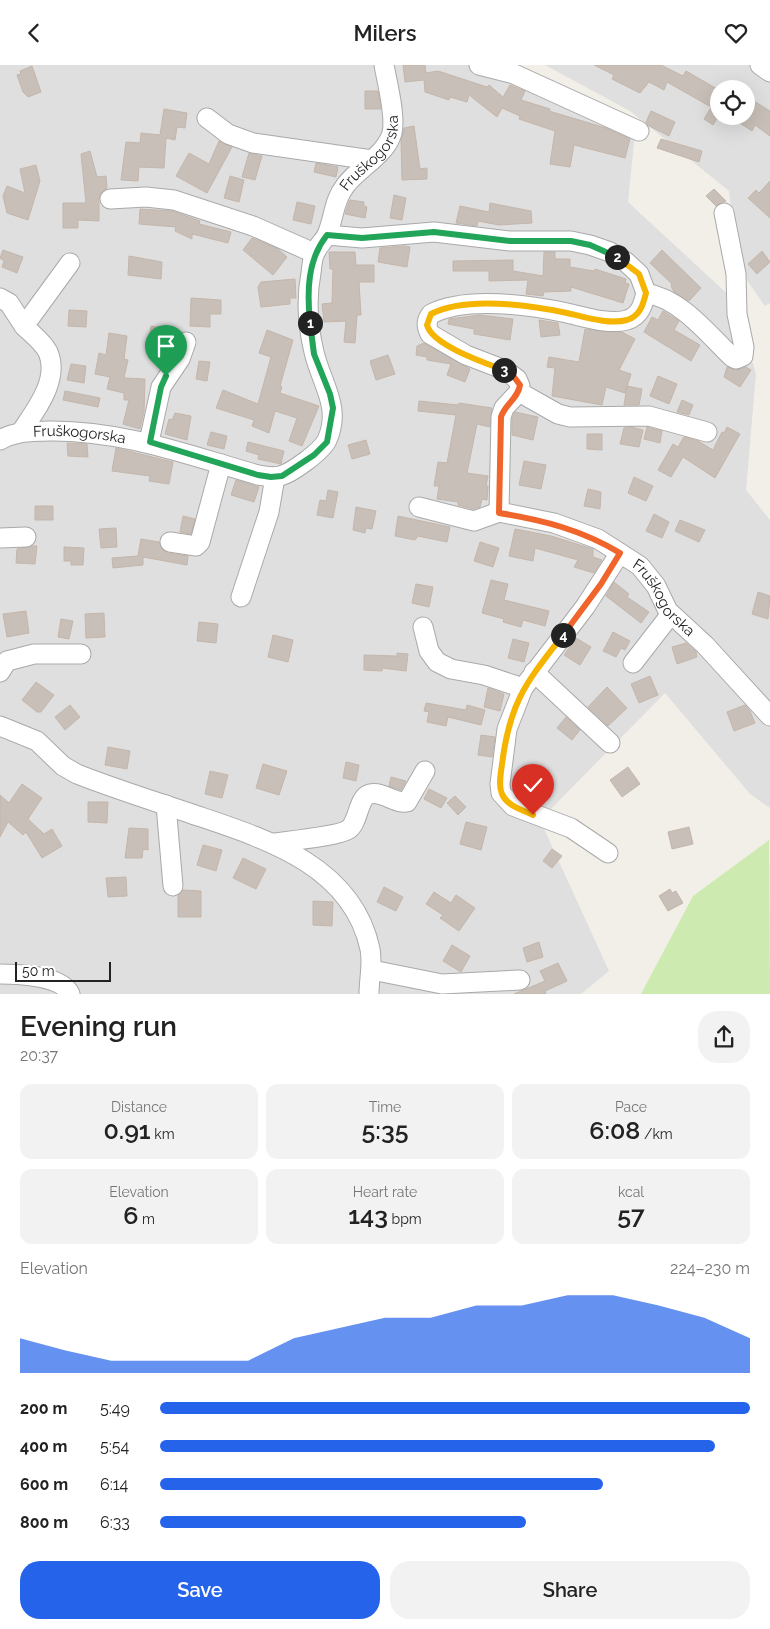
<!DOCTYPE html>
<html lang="en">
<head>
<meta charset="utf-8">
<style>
  body { margin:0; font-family:Raleway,sans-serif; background:#f2f2f2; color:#222; height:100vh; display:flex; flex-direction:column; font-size:19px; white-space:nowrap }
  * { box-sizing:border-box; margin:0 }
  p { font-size:16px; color:#767676 }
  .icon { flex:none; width:28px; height:28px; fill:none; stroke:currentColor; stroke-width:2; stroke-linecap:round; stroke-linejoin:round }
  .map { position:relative; height:929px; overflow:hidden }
  .details { display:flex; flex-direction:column; background:#fff; flex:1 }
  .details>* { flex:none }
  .fabs { position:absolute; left:710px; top:15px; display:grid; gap:10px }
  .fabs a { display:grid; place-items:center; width:45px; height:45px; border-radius:50%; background:#fff; box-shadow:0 5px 20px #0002; font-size:25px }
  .scale { position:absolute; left:15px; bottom:12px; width:96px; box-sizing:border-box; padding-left:5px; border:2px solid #222; border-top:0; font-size:14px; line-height:18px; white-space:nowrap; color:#222; -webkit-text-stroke:4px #fff; paint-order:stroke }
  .pin { position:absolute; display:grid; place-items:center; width:42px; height:42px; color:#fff; margin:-51px -21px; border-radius:50% 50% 50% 0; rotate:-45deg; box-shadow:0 0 5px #0007 }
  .pin .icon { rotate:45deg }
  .km { position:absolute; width:25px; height:25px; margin:-12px; border-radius:50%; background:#222; color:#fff; font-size:14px; line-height:25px; text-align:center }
  .round { display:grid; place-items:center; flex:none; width:52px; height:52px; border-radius:20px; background:#f2f2f2 }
  .headline { display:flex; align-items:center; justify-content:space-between; height:85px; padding:0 20px }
  h1 { font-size:28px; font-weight:600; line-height:38px }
  .figures { display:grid; grid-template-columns:repeat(3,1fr); gap:8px; height:85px; padding:5px 20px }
  .figures div { display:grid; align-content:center; border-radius:12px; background:#f2f2f2; text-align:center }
  .figures b { font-size:25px; font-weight:600 }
  .figures small { font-size:14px; font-weight:400 }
  .figures p { font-size:14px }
  .chart { height:140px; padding:10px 20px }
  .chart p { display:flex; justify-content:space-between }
  .chart svg { width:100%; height:90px; margin-top:5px; fill:#2563eb; opacity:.7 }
  .button { display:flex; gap:10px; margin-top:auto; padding:10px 20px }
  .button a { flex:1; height:58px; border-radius:20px; background:#2563eb; color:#fff; font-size:20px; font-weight:600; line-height:58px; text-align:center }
  .button a+a { background:#f2f2f2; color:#222 }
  ul { padding:0 20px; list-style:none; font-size:16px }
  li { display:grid; grid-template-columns:80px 60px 1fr; align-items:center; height:38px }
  li i { height:12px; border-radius:6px; background:#2563eb }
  header { display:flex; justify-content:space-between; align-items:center; height:65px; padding:0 20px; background:#fff; font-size:22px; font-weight:600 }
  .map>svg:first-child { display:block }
</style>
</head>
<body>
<header><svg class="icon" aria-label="back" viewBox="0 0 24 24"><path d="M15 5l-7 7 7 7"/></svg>Milers<svg class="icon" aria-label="heart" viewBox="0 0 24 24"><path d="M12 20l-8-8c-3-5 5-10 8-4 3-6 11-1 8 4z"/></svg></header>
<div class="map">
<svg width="770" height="929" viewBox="0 0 770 929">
  <rect width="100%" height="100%" fill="#f2efe9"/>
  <!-- residential -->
  <path fill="#e0dfdf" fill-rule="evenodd" d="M0 0H470L635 67 628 137 734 235 756 309 746 425 770 455V743L750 729 665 628 540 755 609 906 581 929H0Z
    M545 0H754L770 12V238L765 241 739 204 729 126 630 46ZM719 24H746V51H719Z"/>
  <!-- grass -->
  <path fill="#cdebb0" d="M769 775 770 929H641L693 831Z"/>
  <!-- building -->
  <path fill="#c7bfb8" stroke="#c4b6ab" d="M403 0H425L426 8 438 6 487 22 489 20 503 32 510 20 525 26 521 35 550 44 549 46 606 63 630 74 625 93 574 80 570 102 550 99 555 66 519 54 520 51 502 43 497 52 469 30 467 37 450 32 449 35 425 27 424 15 405 17Z
    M594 0H661L683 11 686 6 719 25V29L711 42 667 17 664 25 649 17 640 28 612 14 614 10Z
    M32 1 41 27 28 32 23 27 17 10 21 9 20 6Z
    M365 26H378L381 44H365Z
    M746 31 770 46V71L755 60 752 66 729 51H746Z
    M712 41 719 45V50L713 60 704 54Z
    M164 44 187 48 185 63 177 62 175 75 166 73 164 103 139 102 138 116 121 115 126 77 140 78 141 68 160 70Z
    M651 46 675 57 669 71 649 61 646 57Z
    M414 61 420 104 427 103V114L402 115 401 76 404 63Z
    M661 74 702 86 699 97 657 83Z
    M219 76 232 82 207 128 176 111 189 88 209 99Z
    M90 86 97 112 106 111 107 123 100 129 99 134V156L78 155V163H63V138H86L81 89Z
    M249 88 262 91 255 115 242 112Z
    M316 98 338 102 336 112 314 107Z
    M36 100 40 116 28 155 7 148 3 131 7 121 25 128 20 104Z
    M230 111 244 115 239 137 224 133Z
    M770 116V153L748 133 756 125 759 128Z
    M714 124 726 136 716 141 706 131Z
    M394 130 406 133 402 155 390 153Z
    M350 135 364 137V141L367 142 365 153 345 149Z
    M297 137 315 141 311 159 293 155Z
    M490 138 531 146 532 158 499 160 478 156 477 161 456 158 460 141 489 147Z
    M140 144 172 146 200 156 199 159 231 167 228 178 192 169V174L175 166 176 162 139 159Z
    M252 173 278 184 287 192 273 210 243 185Z
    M404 181 410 182 407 202 378 197 380 183Z
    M3 185 23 192 17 208 2 202 4 196 0 193Z
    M662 185 701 223 689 236 674 227 671 221 672 219 650 198Z
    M762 186 770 197 757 209 748 199Z
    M329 187H355L356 200H374V217H359L361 250H357L355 278 344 277 346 256 324 257 322 239 332 238 333 204H330Z
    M544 187H555V194H570V202L594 206 595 204 626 214 625 218 629 219 623 238 571 222V226L544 227 543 231 526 229 528 215 489 216V206H453V196L513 195V206L543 211Z
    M129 191 162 197 161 214 128 210Z
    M295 214 296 233H290V239L261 242 258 222 261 217Z
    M191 233 221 235V249H210V262L190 261Z
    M69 245 87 246 86 262 68 261Z
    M663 246 679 256 674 265 700 280 691 296 644 267 652 252 658 255Z
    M480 250 513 254 510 275 474 269V264L448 259 449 254Z
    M539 255 558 258 560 270 541 272Z
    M151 261 173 265 170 287 148 283Z
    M585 264 622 267 635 274 619 305 631 309 625 328 606 322 602 340 552 331 555 303 547 302 549 292 579 297Z
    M267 265 293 275 280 321 282 322 280 328 319 341 302 381 289 376 297 353 275 346 269 368 252 361 254 355 216 343 223 325 258 339 271 292 259 288Z
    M109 268 127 271 124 294 128 295 124 313 145 314 144 346 140 364 123 359 129 335H124V328L107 324 110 312 95 309 99 288 106 290Z
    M424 278 470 304 465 317 447 310 451 299 427 295V292L416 290 417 281Z
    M388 290 395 309 376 315 370 296Z
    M199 296 210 297 207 316 196 314Z
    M71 299 86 301 84 318 67 315Z
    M727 302 736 305 746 302 751 305 740 322 724 312Z
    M658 311 677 319 669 339 650 331Z
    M627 321 642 324 639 340H624Z
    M65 326 100 333 98 342 63 335Z
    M682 335 693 340 689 350 677 347Z
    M419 336 458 340 459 338 492 343 490 362 477 359 467 408 488 411 486 421H488L487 435 482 434 480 442 473 444 458 440V437L437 434 439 421H434L438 397 447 398 456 350 418 346Z
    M515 347 538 352 533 375 512 370V354Z
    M175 348 191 351 187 375 165 369 169 354 172 355Z
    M631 362 643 365 639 382 620 379 624 363Z
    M647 362 662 366 660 378 644 374Z
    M727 362 740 369 715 413 683 392 671 412 658 405 673 379 678 382 684 372 698 376 713 385 722 367 724 368Z
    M211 367 227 371 224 384 207 380Z
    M587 369H602V385L587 384Z
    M366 375 370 389 352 394 348 380Z
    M248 377 284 386 281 399 258 394 259 390 246 386Z
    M67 378 87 379 88 392 68 391Z
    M116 383 173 397 169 419 149 416 150 411 112 406Z
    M524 396 546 400 541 424 519 420Z
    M634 412 653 421 646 436 628 428Z
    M236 415 259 422 254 437 231 430Z
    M588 424 601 427 600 444 584 441Z
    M328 425 338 427 333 453 317 450 320 435 326 436Z
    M35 441H53V455H35Z
    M356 442 376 446 372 464 366 463 365 468 353 465Z
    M654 449 669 457 662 473 646 466Z
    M183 451 195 454 191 469 180 467Z
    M398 451 450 462 447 477 418 471 415 475 395 471Z
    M680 455 705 465 699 477 675 466Z
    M116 463 117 482 101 483 99 464Z
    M515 464 551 471 593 484V492L602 495 594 508 574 502 578 495 535 483 533 496 509 491Z
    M141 474 159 477 163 485 168 488 188 491 187 500 143 492V500L113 503 112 493 138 491Z
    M480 477 499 483 493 502 474 496Z
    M33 481H37L35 499 16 498 17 484Z
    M64 482 84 483 83 500H71V496H64Z
    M491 515 508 519 504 535 549 546 545 561 523 555 521 562 503 557 504 554 482 548Z
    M614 517 629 529 627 532 649 547 641 558 606 531Z
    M416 519 433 522 429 542 412 538Z
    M758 527 770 531 768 554 752 549Z
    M26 546 29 568 7 572 3 549Z
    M104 548 105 572 86 573 85 549Z
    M61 554 73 556 69 574 58 572Z
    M199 557 218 559 216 578 197 576Z
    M613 567 630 576 625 585 621 583 616 592 603 586Z
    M273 570 293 575 288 597 268 592Z
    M576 573 591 582 580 600 564 590Z
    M513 574 529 578 524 597 508 593Z
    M686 578 696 587 697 592 677 599 672 582Z
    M397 588 408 589 406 606 382 603V606L364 605V590L397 591Z
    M650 611 658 630 639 638 631 619Z
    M36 617 54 630 41 647H37L22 635Z
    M607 622 627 643 608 661 588 642Z
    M488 623 504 629 500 646 484 642Z
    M426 638 466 645 467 640 485 645 481 660 448 652 446 661 427 657 429 647 424 646Z
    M70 640 80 652 65 665 55 652Z
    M745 640 750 646 755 658 734 666 727 647Z
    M566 652 580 665 572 675 557 663Z
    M481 670 495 672 492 692 478 690Z
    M108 682 130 686 127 704 105 700Z
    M346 697 359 700 356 716 343 713Z
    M263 699 287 706 279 730 256 723Z
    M628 702 640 719 622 732 610 715Z
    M210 706 228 710 222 733 205 729Z
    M530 708 550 715 544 733 524 726Z
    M391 712 406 716 401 725 389 721Z
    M22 719 42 733 28 754 44 769 52 764 62 781 42 793 26 767 23 770 8 757 0 772V730L9 738Z
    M429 724 447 733 441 743 424 734Z
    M455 731 466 742 458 750 447 738Z
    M88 737H108L107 758 88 757Z
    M466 757 487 762 481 785 460 779Z
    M689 762 693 779 672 784 668 767Z
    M129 763 148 764V785L143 784 142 793H125Z
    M203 780 222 785 216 806 197 800Z
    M552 784 562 791 552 803 543 796Z
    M243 793 266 804 256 824 233 813Z
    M126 812 127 831 108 832 106 813Z
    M384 822 403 832 396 846 377 837Z
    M670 824 672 828 676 826 683 838 668 846 659 831Z
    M183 825 201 826V852H178V831Z
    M434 827 451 838 456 830 475 843 459 866 440 853 443 850 426 839Z
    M313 836 333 837 332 861 313 860Z
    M539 877 543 892 527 897 523 883Z
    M452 880 470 891 461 907 443 896Z
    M558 898 567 916 545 926 546 929H514L545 916 540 906Z"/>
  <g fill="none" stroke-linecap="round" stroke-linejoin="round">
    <!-- minor casing -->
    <g stroke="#a9a9a9" stroke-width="21">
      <g id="minor">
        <path d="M479 0 514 9 639 66"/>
        <path d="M760 0 770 7"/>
        <path d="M207 53 228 69 253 78 372 95"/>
        <path d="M110 134 146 132 174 135 253 161 314 188"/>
        <path id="s1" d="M327 170 362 173 434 167 510 176H571L590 180 610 187 626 197 639 209 646 228C643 240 640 251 627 255 609 260 585 252 567 248 529 240 466 231 431 249 426 256 426 261 430 269L466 290 505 305 517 314 520 321 519 327 504 343 501 352 499 447 554 458 598 474 640 501 656 521 668 546 705 580 770 651"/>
        <path d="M646 228C681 234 708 269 732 292L736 294 743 291 744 282 737 249 736 209 724 148"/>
        <path d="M0 233 9 238 24 261"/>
        <path d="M519 327 558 349 570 352 649 351 707 367"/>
        <path d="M21 367C35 346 60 315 48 287 43 277 32 269 24 261L70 198"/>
        <path id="s2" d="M0 375C15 366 30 367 48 366 122 365 188 390 258 410 265 411 273 413 280 411 292 408 322 386 327 375 342 342 321 318 314 287 308 262 306 234 311 208 312 201 312 192 316 186 319 179 326 174 328 167 334 152 334 135 345 121 358 103 386 90 392 68 396 51 387 17 384 0"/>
        <path d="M149 377 161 322 180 294 186 277"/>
        <path d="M419 442 474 456 499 447"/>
        <path d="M0 473 26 472"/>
        <path d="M170 477 196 481 200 477 221 399"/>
        <path d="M241 532 269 447 275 412"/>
        <path d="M423 562 429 586 437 597 451 604 484 610 523 623"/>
        <path d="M633 598 671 549"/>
        <path d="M0 607 7 596 34 589H81"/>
        <path d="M534 607 610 678"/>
        <path d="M0 661 37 676 63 701 77 709C115 724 154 736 192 749 263 773 352 799 370 884 373 899 369 914 369 929"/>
        <path d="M166 740 173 821"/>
        <path d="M274 778C288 776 340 771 349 764 359 756 358 732 370 729 383 726 395 739 407 737L425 706"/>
        <path d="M608 788 571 763 513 741 501 728 500 719 507 664 523 623 585 542 620 488"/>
        <path d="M372 905 442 919 520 915"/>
        <path d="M0 909C19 909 62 911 70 929"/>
      </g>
    </g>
    <!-- minor -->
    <use href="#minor" stroke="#fff" stroke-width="19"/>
  </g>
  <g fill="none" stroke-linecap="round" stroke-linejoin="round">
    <!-- split-1 casing -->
    <g stroke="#fff" stroke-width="10">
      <path id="split-1" d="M166 311 161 322 150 377 258 410 271 412 282 411 314 390 327 377 333 343 330 329 314 289 310 258"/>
    </g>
    <!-- split-2 casing -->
    <g stroke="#fff" stroke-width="10">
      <path id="split-2" d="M310 258C307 227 307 195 327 170L362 173 434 167 510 176H571L590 180 617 192"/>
    </g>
    <!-- split-3 casing -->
    <g stroke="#fff" stroke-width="10">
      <path id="split-3" d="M504 305C485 298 432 280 427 260L431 249C466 231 529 240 567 248 585 252 609 260 627 255 640 251 643 240 646 228L639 209 617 192"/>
    </g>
    <!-- split-4 casing -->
    <g stroke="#fff" stroke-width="10">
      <path id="split-4" d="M504 305 511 308 520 320C518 334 505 339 501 352L499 448C543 455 582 465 620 488L601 519 563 570"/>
    </g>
    <!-- split-5 casing -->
    <g stroke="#fff" stroke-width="10">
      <path id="split-5" d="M533 750C523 745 507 741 502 729 498 720 501 708 502 699 510 636 526 618 563 570"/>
    </g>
    <!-- split-1 -->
    <use href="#split-1" stroke="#22a559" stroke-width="6"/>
    <!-- split-2 -->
    <use href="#split-2" stroke="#22a559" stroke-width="6"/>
    <!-- split-3 -->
    <use href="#split-3" stroke="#f5b400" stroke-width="6"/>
    <!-- split-4 -->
    <use href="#split-4" stroke="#f0652b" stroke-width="6"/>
    <!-- split-5 -->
    <use href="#split-5" stroke="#f5b400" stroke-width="6"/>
  </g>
  <g text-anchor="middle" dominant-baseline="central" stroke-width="4" stroke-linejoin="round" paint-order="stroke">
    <!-- street labels -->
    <g font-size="15" fill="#222" stroke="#fff">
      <text stroke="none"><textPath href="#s2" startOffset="656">Fruškogorska</textPath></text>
      <text stroke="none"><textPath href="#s2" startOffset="81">Fruškogorska</textPath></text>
      <text stroke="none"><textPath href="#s1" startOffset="1029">Fruškogorska</textPath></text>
    </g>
  </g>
</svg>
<div class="fabs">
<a><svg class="icon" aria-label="locate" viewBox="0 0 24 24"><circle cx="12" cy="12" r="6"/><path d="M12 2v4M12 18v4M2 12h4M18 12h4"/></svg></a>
</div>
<div class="scale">50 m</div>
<div class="pin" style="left:166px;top:311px;background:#1e9e55"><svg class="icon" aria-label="arrive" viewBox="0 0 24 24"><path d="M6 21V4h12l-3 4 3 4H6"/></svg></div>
<div class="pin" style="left:533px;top:750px;background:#d93025"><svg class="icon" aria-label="check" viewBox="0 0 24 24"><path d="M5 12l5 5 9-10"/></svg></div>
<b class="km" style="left:310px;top:258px">1</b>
<b class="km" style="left:617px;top:192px">2</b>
<b class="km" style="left:504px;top:305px">3</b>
<b class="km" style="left:563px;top:570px">4</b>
</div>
<section class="details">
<div class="headline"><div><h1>Evening run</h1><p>20:37</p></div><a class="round"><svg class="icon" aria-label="share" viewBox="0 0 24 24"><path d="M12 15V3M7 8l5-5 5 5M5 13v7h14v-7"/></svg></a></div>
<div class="figures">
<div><p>Distance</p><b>0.91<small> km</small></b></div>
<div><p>Time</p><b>5:35</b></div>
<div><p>Pace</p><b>6:08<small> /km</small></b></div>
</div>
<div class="figures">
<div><p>Elevation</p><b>6<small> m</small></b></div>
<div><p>Heart rate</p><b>143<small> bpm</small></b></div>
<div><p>kcal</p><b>57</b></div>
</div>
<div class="chart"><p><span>Elevation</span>224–230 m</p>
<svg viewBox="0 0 160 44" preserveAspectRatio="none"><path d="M0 44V27L10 33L20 38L30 38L40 38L50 38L60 27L70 22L80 17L90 17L100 11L110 11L120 6L130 6L140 11L150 17L160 27V44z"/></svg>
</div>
<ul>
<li><b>200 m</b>5:49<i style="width:100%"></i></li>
<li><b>400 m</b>5:54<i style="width:94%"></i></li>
<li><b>600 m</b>6:14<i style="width:75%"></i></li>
<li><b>800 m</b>6:33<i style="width:62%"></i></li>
</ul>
<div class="button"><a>Save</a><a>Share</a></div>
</section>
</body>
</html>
